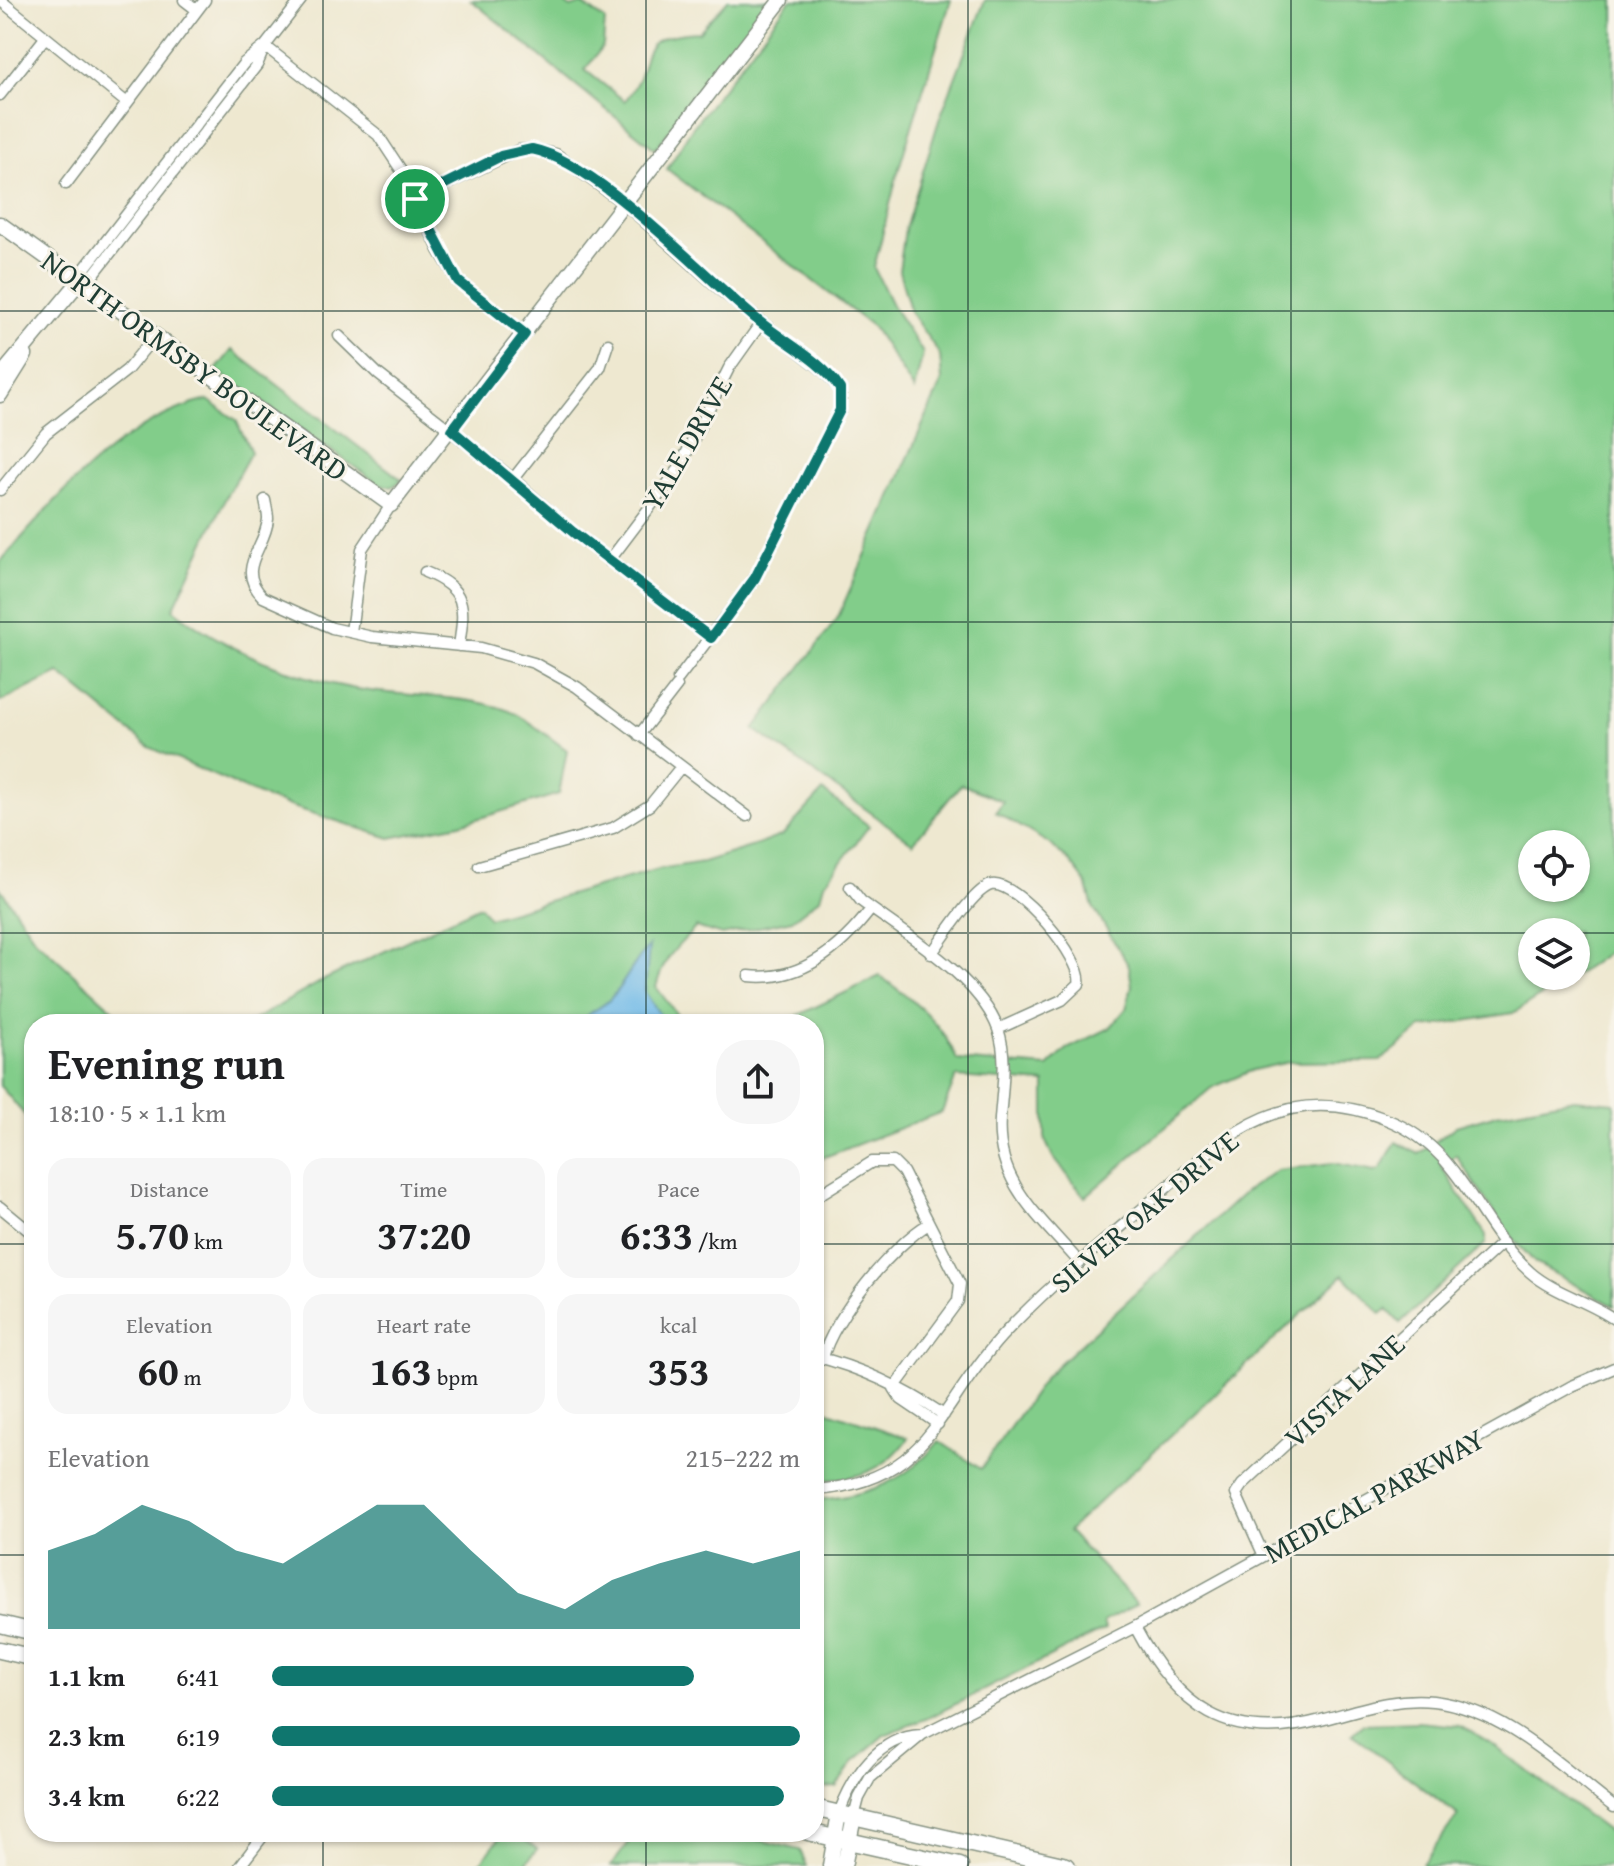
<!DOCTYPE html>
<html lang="en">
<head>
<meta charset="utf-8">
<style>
  body { margin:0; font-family:"Gentium Book Plus",serif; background:#f6f6f6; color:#202124; height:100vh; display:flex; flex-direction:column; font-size:30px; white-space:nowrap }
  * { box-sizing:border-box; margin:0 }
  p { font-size:26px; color:#757577 }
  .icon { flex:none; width:44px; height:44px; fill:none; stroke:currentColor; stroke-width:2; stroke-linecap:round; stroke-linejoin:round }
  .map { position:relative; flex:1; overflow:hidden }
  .side { position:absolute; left:24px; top:1014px; width:800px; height:828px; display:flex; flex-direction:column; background:#fff; border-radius:32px; box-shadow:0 2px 6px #0004 }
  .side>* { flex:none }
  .fabs { position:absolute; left:1518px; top:830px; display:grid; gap:16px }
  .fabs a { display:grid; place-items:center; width:72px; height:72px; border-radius:50%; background:#fff; box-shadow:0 2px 6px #0004; font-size:40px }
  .pin { position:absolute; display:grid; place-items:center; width:68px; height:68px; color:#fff; margin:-34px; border:4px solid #fff; border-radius:50%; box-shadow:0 2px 8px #0007 }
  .round { display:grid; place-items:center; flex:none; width:84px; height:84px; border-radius:32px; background:#f6f6f6 }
  .overview { display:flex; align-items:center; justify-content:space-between; height:136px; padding:0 24px }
  h1 { font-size:44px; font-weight:600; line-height:60px }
  .figures { display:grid; grid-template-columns:repeat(3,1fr); gap:12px; height:136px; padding:8px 24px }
  .figures div { display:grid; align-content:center; border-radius:20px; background:#f6f6f6; text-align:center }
  .figures b { font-size:40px; font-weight:600 }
  .figures small { font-size:22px; font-weight:400 }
  .figures p { font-size:22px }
  .chart { height:224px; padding:16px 24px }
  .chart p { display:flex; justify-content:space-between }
  .chart svg { width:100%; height:144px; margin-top:8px; fill:#0f766e; opacity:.7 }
  ul { padding:0 24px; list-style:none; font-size:26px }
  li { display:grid; grid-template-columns:128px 96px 1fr; align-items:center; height:60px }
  li i { height:20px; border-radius:10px; background:#0f766e }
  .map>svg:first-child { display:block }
</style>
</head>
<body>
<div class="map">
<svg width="1614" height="1866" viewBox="0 0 1614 1866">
  <rect width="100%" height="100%" fill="#f7f3e8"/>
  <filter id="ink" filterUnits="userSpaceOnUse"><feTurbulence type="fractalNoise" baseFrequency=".0125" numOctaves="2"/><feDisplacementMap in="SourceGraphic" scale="16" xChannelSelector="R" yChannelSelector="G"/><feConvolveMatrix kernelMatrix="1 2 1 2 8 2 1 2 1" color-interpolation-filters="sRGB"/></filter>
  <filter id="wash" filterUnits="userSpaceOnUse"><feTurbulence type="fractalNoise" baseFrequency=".006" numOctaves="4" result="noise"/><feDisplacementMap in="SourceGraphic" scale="32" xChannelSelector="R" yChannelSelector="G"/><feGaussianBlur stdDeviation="1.8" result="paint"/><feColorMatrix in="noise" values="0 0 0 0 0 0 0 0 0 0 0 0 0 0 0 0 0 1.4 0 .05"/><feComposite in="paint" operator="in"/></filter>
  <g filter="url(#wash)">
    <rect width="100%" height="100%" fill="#eee8d0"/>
    <!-- green -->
    <path fill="#82cd8a" stroke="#50855f" stroke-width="2" fill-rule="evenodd" d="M471 0H560L571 8 582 4 605 20 603 46 585 70 625 101C659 59 626 36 699 32L728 0H773L655 149Z
      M790 0H951L899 168 874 268 893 307 923 353 914 390 873 327 667 169 690 131Z
      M985 0H1614V948L1576 975V932H1532V976H1574L1513 1013 1422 1028 1380 1061 1289 1062 1253 1070 1211 1088 1085 1197 1053 1157 1045 1140V1083L956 1077 942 1112 814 1161V1024H780L880 976C913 1001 942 1021 957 1060L1048 1067 1067 1049 1110 1028 1126 1009 1132 986 1129 966 1093 907 1086 883 1070 862 1050 844 996 812 1003 801 961 784 913 843 754 729 837 619 942 381 940 355 911 313 899 271 905 229 939 120ZM1532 844H1576V888H1532Z
      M232 350 402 480 392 487 379 484 216 370Z
      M208 400 236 420 251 452 228 493 173 609C223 648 293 678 356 689 401 697 479 694 518 715 535 725 551 739 567 750L559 794 460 824 390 838 268 799 149 747 59 673 0 702V562C58 497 119 421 208 400Z
      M823 791 869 826 824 884 820 898 792 920 722 935 696 927C674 951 665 955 656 987L684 1024H247L324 980 480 906 489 918 659 869 703 862 754 846 783 835Z
      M0 888 35 939 129 1024H34V1126L0 1086Z
      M1574 1099 1614 1103V1306L1535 1263 1503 1227 1456 1155 1441 1166 1486 1235V1243L1400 1323 1387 1309 1381 1314 1343 1275 1068 1531 1137 1604 1103 1622 1105 1629 928 1718 884 1735 854 1761 836 1787 814 1789V1500C864 1497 907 1482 939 1441L981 1469 1046 1376 1245 1192 1277 1170 1333 1163 1375 1171 1380 1169 1396 1142 1419 1154 1456 1126 1500 1113Z
      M814 1406 908 1438C884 1473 855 1479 814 1481Z
      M1418 1722 1460 1726 1493 1745 1614 1836V1866H1425L1422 1864 1458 1815 1352 1734 1363 1724Z
      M504 1832H515L537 1849 527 1862 531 1866H478Z
      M637 1832H728L800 1850 807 1866H611Z"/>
    <!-- water -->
    <path fill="#6fbae8" stroke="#477c8e" stroke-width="2" d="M649 946 645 992 666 1024H582C589 1009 600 1010 610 999 626 982 633 962 649 946Z"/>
  </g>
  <g filter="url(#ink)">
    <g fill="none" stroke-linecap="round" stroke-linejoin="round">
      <!-- street casing -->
      <g stroke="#869282" stroke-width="13">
        <path id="street" d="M0 0 127 103
          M184 0 197 10
          M265 46 378 135 405 176 439 250 458 281 525 334
          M0 95 44 39
          M66 184 205 0
          M415 199 519 150 532 149 556 154 626 205 723 292 823 370 840 389V410L755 578 678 679
          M79 282 85 268 244 63 265 46 301 0
          M79 282 94 274 257 65 265 46
          M339 336 378 374 513 479 573 532 711 638
          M513 479 600 368 608 344
          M0 490 46 433 127 370 154 337
          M265 500C266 506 268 513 268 519 266 548 234 568 263 597L332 628 372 637 481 648 534 663 577 687 747 816
          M609 561 678 470 729 368 761 323
          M425 572C467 589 465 606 459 646
          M351 632 362 549 391 505
          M639 735 677 686
          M479 866 613 828 650 805 680 768
          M850 887 861 901C904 933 979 977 998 1029 1008 1058 1002 1089 1000 1119 995 1183 1042 1219 1080 1263
          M931 954C943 939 973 890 991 885 1016 879 1085 960 1079 984L1062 1000 998 1029
          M749 976C801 982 842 947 871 909
          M814 1198 872 1162H893L903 1172 960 1284 958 1301 894 1388
          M0 1207 34 1235
          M814 1356C862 1368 904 1388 944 1415
          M823 1358C832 1319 894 1243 929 1224
          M894 1388 901 1399 938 1424
          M814 1490C930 1482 935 1410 1001 1337 1041 1293 1089 1254 1135 1215 1214 1149 1273 1074 1388 1120 1463 1150 1475 1223 1530 1272 1554 1293 1588 1301 1614 1319
          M1264 1556 1236 1494 1242 1485 1503 1242
          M1135 1627C1177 1707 1228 1745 1321 1720 1359 1710 1393 1697 1433 1701 1504 1709 1560 1766 1614 1807
          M839 1813C853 1776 878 1737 921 1735
          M854 1817 859 1798 870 1778 923 1734 1135 1627 1572 1386 1614 1368
          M240 1866 266 1832"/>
      </g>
      <!-- secondary casing -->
      <g stroke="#869282" stroke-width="17">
        <path id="secondary" d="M0 224 391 505 781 0
          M0 377 79 282
          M0 395 25 355
          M830 1866 839 1813
          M844 1866 854 1817"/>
      </g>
      <!-- primary casing -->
      <g stroke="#869282" stroke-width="19">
        <path id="primary" d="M0 1624 34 1632
          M0 1650 34 1658
          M814 1808 1067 1866
          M808 1832 960 1866"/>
      </g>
      <!-- street -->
      <use href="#street" stroke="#fff" stroke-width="10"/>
      <!-- secondary -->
      <use href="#secondary" stroke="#fff" stroke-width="14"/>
      <!-- primary -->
      <use href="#primary" stroke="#fff" stroke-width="16"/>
    </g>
  </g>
  <g fill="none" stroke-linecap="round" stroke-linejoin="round" filter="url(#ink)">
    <!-- route casing -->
    <g stroke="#fff" stroke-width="16">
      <path id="route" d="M532 149C600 163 702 276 760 322 786 343 822 361 840 389V410L755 578 711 638 573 532 452 430 525 334 458 281 415 199 501 156Z"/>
    </g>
    <!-- route -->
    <use href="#route" stroke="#0f766e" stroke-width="10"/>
  </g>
  <!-- grid -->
  <path fill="none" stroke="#1f3d34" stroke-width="2" stroke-opacity="0.55" d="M323 0V1024M646 0V1024M968 0V1866M1291 0V1866M0 311H1614M0 622H1614M0 933H1532M1576 933H1614M0 1244H34M814 1244H1614M0 1555H34M814 1555H1614M323 1832V1866M646 1832V1866"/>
  <g text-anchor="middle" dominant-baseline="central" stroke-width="6" stroke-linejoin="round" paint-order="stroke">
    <!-- street labels -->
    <g font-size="30" fill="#1f3d34" stroke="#f7f3e8">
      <text transform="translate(195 365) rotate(36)">NORTH ORMSBY BOULEVARD</text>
      <text transform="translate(686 443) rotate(-60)">YALE DRIVE</text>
      <text transform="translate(1144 1211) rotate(-40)">SILVER OAK DRIVE</text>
      <text transform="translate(1344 1390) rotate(-43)">VISTA LANE</text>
      <text transform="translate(1374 1495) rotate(-29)">MEDICAL PARKWAY</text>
    </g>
  </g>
</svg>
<div class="fabs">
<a><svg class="icon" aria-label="locate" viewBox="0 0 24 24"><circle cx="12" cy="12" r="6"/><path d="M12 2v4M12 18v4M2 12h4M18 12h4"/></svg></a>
<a><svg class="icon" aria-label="layers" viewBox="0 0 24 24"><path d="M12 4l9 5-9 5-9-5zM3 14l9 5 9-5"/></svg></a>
</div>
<div class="pin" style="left:415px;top:199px;background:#1e9e55"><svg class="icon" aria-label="arrive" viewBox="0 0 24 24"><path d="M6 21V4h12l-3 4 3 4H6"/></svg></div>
<section class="side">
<div class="overview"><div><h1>Evening run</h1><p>18:10 · 5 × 1.1 km</p></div><a class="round"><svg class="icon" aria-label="share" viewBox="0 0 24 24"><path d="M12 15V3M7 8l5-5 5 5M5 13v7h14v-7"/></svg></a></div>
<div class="figures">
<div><p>Distance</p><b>5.70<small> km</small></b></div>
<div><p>Time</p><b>37:20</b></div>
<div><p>Pace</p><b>6:33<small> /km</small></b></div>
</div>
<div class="figures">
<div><p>Elevation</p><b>60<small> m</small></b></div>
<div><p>Heart rate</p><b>163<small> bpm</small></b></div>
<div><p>kcal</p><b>353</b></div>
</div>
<div class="chart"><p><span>Elevation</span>215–222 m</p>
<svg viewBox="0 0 160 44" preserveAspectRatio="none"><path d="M0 44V20L10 15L20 6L30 11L40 20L50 24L60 15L70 6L80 6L90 20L100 33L110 38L120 29L130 24L140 20L150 24L160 20V44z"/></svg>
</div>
<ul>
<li><b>1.1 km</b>6:41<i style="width:80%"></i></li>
<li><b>2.3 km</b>6:19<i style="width:100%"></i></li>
<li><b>3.4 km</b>6:22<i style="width:97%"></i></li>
</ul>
</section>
</div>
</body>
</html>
